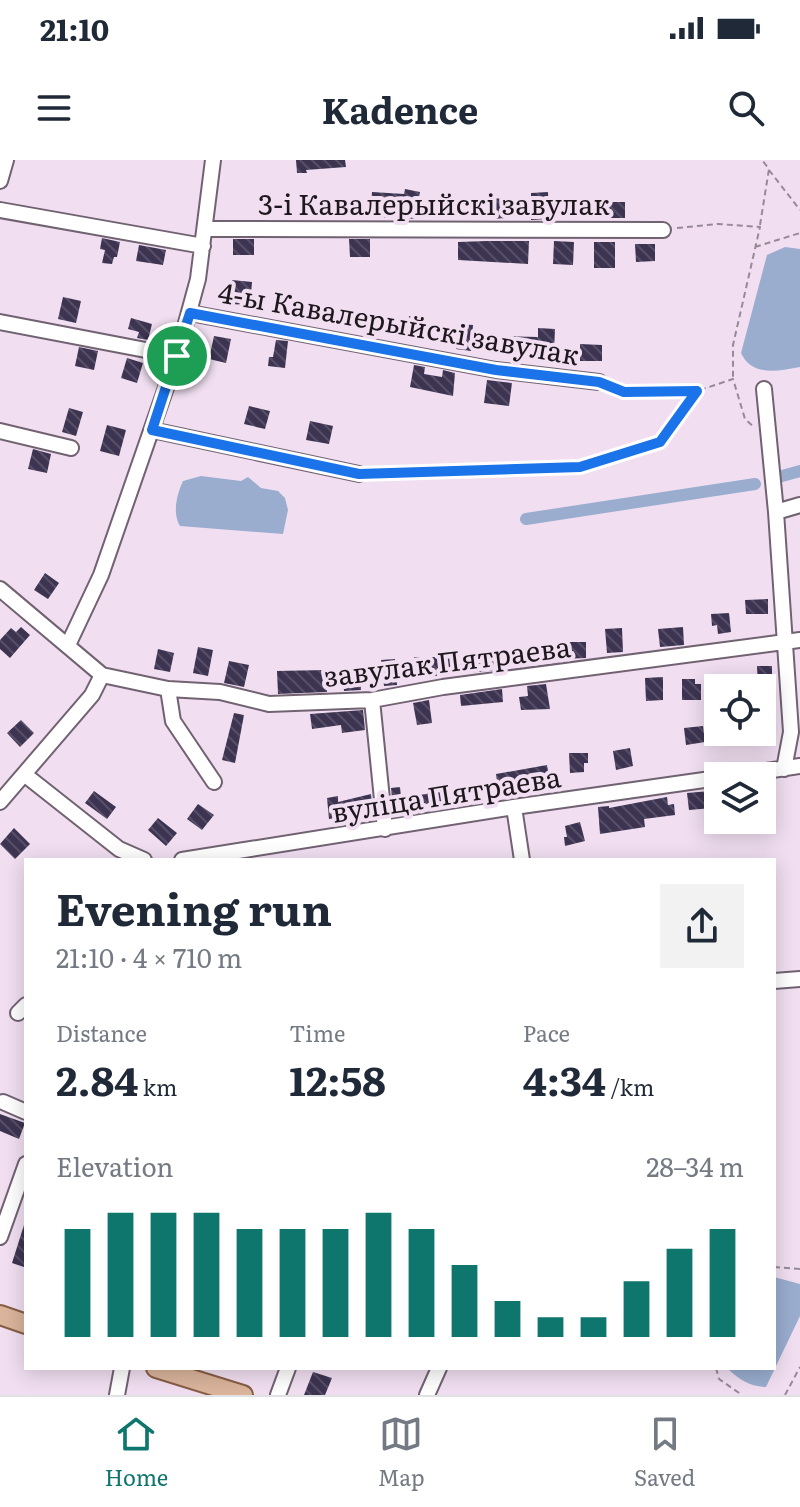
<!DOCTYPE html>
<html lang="en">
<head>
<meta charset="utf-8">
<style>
  body { margin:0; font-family:Literata,serif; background:#f2f2f3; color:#1f2937; height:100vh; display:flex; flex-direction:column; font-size:30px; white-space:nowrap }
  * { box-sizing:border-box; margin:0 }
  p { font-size:26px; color:#747a83 }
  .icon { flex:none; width:44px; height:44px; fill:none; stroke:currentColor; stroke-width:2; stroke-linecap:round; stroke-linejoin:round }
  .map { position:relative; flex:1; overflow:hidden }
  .side { position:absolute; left:24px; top:698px; width:752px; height:512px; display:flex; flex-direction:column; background:#fff; border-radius:0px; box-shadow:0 4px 20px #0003 }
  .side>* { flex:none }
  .fabs { position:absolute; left:704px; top:514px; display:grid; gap:16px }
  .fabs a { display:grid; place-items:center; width:72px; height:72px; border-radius:0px; background:#fff; box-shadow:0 4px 20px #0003; font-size:40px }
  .pin { position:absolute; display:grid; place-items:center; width:68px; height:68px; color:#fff; margin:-34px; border:4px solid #fff; border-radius:50%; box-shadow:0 2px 8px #0007 }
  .round { display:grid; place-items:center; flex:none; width:84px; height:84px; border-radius:0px; background:#f2f2f3 }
  .overview { display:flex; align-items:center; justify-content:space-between; height:136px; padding:0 32px }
  h1 { font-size:44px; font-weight:700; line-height:60px }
  .metrics { display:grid; grid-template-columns:repeat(3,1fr); gap:12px; height:136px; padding:8px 32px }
  .metrics div { display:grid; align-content:center }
  .metrics b { font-size:40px; font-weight:700 }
  .metrics small { font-size:22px; font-weight:400 }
  .metrics p { font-size:22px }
  .chart { height:224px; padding:16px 32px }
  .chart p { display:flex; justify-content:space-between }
  .chart svg { width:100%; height:144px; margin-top:8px; stroke:#0f766e; stroke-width:6 }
  .status { display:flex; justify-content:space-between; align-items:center; height:56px; padding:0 40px; background:#fff; direction:ltr }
  .status svg { height:22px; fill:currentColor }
  header { display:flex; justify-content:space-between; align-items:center; height:104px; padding:0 32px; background:#fff; font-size:36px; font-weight:700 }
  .tabs { display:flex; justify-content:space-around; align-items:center; height:112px; border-top:2px solid #e0e1e3; background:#fff; font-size:22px; color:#747a83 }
  .tabs a { display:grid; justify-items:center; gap:4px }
  .tabs .active { color:#0f766e }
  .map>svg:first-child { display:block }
</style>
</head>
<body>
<div class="status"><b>21:10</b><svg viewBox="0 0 49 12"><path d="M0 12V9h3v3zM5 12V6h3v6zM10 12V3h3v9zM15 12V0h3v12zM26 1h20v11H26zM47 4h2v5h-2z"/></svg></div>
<header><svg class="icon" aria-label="menu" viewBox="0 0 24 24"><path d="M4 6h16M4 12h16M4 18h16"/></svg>Kadence<svg class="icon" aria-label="search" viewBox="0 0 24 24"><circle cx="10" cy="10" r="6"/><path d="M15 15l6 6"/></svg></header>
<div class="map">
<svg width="800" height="1235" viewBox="0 0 800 1235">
  <defs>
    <pattern id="building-back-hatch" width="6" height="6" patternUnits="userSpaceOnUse" patternTransform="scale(2)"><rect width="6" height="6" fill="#3d3452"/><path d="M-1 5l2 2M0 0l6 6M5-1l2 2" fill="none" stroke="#564f67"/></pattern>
  </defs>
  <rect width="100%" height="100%" fill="#f1dff1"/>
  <!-- water -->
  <path fill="#9aadcf" d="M785 87 800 89V207C778 211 752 217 741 193L767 95Z
    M201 316 241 321 248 317 261 328 278 331 285 338 288 350 283 374 180 366C172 353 177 334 183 321Z
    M774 1117 800 1124V1156L766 1227C751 1227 738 1219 727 1208H774Z"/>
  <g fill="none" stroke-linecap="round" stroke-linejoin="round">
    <!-- canal -->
    <path stroke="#9aadcf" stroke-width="12" d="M782 316 800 311
      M526 359 755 324"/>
  </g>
  <!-- building -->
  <path fill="url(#building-back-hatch)" d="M296 0H345L346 7 306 10 307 13H297Z
    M405 29 420 32 415 59 388 56V58L370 57 372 32 404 34Z
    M548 32 549 59 531 60V33Z
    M506 38 507 58 491 59 490 39Z
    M601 42H625V58H601Z
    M102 78 120 82 117 97H114L112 104 102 103 105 90 100 89Z
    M233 79H254V95H233Z
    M349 79H370V97H350Z
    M487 81H529L528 104 458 100V82Z
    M554 81 574 82 573 105 553 104Z
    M594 82H615V108H594Z
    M635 84H655V101L636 102Z
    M139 85 166 90 163 105 136 101Z
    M232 120 252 122 250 145 230 144Z
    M63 137 81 141 76 163 58 159Z
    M409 156 426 158 423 179 406 177Z
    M131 158 152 164 148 180 137 178 139 172 128 169Z
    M458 164 473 165 471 191 456 189Z
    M538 168 555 169 554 192 522 190V194L497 193V176L538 177Z
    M214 176 231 179 226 203 209 199Z
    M276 180 288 181 285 208 268 206 269 197H273Z
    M580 184 602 185V201H580Z
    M79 187 98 191 94 210 75 206Z
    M127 198 143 203 137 223 121 218Z
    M414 205 425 207 424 214 442 217 443 210 455 213 453 236 410 227Z
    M487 220 512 223 509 246 484 243Z
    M249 246 270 251 265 269 244 264Z
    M69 248 83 252 76 276 62 272Z
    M310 261 333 266 329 284 306 280Z
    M107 265 126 270 119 296 100 291Z
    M33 289 51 294 47 313 28 309Z
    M45 413 59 423 48 439 34 430Z
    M768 439V454H746L745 440Z
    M729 453 731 472 718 474 717 465 712 466 711 454Z
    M21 467 30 475 10 498 0 489V480L11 468 16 472Z
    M683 467 684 485 660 487 658 469Z
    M622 468 623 492 607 493 605 469Z
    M563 482H586V498L563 499Z
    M198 487 213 490 208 516 193 513Z
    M158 489 174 493 170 512 154 509Z
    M497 492 498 510 415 518 414 497H481V493Z
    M395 499 397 525 384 526 381 500Z
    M229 501 249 505 244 527 224 523Z
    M757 506H772V530L758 528Z
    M360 509 361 530 344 531 342 511Z
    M326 510 327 532 278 534 277 511Z
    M663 517V540L646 541 645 518Z
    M682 519H695V524H701V540H682Z
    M546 524 550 549 521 550 519 537 528 536 527 526Z
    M502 529 503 542 461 546 460 535Z
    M429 540 432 563 417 565 413 543Z
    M363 550 365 570 342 573 341 565 312 569 310 554Z
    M234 553 244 555 235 603 222 600Z
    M21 560 34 573 20 587 7 573Z
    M703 566 705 582 686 585 684 568Z
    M630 588 633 606 616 610 613 591Z
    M569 593H588V603H584V612L570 613Z
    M547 605 550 622 498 630 496 614Z
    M440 625 442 642 393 648 391 628 400 627 401 637 427 634 426 627Z
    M94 631 116 647 107 659 85 643Z
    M710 631 712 648 689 650 687 633Z
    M371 634 373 653 329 659 327 638 338 636V642Z
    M667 637 668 645 674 644 675 655 644 659 645 667 600 674 598 647 609 646V648Z
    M198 644 214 655 202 670 187 659Z
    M158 658 177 673 166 686 148 670Z
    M580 662 585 681 565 686 564 677H567L565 666Z
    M14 668 30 684 15 699 0 684Z
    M0 954 25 963 19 979 0 971Z
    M24 1065H26L24 1107 12 1103Z
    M313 1212 332 1218 325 1235H304Z"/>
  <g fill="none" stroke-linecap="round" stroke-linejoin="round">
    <!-- minor casing -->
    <g stroke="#716272" stroke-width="18">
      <path id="minor" d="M0 21 6 0
        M0 50 203 86
        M205 69 663 70
        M190 153 496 210 599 222
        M0 162 177 196
        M764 229 776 352 791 572 784 609
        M152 270 359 314
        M0 271 71 288
        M776 352 800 345
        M0 429 102 515 168 529 220 532 269 544 372 540 443 527 800 480
        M68 485 101 415 177 196 198 119 213 0
        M168 529 173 561 214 622
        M372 540 385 669
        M24 614 119 689 144 700
        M732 616 800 606
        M0 642 92 535 102 515
        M514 647 522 700
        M182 700 514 647 718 618
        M774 821 800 819
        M18 853 26 845
        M3 942 26 952
        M0 1077 26 1004
        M117 1235 122 1208
        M278 1235 288 1208
        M427 1235 439 1208"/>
    </g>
    <!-- major casing -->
    <g stroke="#895d44" stroke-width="22">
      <path id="major" d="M0 1155 26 1164
        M156 1208 243 1235"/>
    </g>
    <!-- path -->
    <path stroke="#978a97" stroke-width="2" stroke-dasharray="6 4" stroke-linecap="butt" d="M769 10 800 50
      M760 65 769 9 762 0
      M677 68 718 64 760 67 733 185V219
      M755 87 800 73
      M611 227 624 232 697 231 733 219 745 259 755 268
      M371 313 580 307 660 282 697 231
      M774 1107 800 1109
      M716 1208 719 1219 742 1235
      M785 1235 800 1207"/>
    <!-- minor -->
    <use href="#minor" stroke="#fff" stroke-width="14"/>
    <!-- major -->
    <use href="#major" stroke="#dab49b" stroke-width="18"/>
  </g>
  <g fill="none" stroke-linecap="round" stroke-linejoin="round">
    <!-- route casing -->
    <g stroke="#fff" stroke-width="16">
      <path id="route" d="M190 153 496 210 599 222 624 232 697 231 660 282 580 307 359 314 152 270Z"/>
    </g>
    <!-- route -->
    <use href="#route" stroke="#1a73e8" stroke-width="10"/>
  </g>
  <g text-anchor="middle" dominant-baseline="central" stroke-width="8" stroke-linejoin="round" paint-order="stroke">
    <!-- street labels -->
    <g font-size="28" fill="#1e181e" stroke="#f1dff1">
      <text x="434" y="43">3-і Кавалерыйскі завулак</text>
      <text transform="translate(399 162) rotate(10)">4-ы Кавалерыйскі завулак</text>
      <text transform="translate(447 500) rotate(-7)">завулак Пятраева</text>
      <text transform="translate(446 633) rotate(-9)">вуліца Пятраева</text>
    </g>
  </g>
</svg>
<div class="fabs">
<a><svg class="icon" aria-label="locate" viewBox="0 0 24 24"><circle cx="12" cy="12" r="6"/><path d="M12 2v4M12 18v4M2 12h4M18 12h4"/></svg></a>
<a><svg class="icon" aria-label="layers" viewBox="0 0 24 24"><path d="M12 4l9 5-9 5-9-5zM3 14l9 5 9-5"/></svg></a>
</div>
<div class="pin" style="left:177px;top:196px;background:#1e9e55"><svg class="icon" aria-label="arrive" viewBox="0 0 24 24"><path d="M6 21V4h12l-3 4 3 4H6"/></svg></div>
<section class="side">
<div class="overview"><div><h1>Evening run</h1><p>21:10 · 4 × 710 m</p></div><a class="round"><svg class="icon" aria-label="share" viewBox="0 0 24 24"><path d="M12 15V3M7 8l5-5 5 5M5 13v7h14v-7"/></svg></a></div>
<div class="metrics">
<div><p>Distance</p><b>2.84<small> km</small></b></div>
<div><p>Time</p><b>12:58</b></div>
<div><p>Pace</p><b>4:34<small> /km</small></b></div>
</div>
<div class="chart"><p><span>Elevation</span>28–34 m</p>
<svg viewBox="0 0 160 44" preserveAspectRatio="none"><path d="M5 44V11M15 44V6M25 44V6M35 44V6M45 44V11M55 44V11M65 44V11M75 44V6M85 44V11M95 44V22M105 44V33M115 44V38M125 44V38M135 44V27M145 44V17M155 44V11"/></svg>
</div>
</section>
</div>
<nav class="tabs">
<a class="active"><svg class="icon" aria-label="home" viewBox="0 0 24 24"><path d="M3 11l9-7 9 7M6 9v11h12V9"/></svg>Home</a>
<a><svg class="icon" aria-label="map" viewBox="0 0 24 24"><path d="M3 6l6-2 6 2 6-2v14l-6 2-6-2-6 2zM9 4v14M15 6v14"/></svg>Map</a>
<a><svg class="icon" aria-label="saved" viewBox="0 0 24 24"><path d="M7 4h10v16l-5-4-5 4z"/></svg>Saved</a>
</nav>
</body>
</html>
